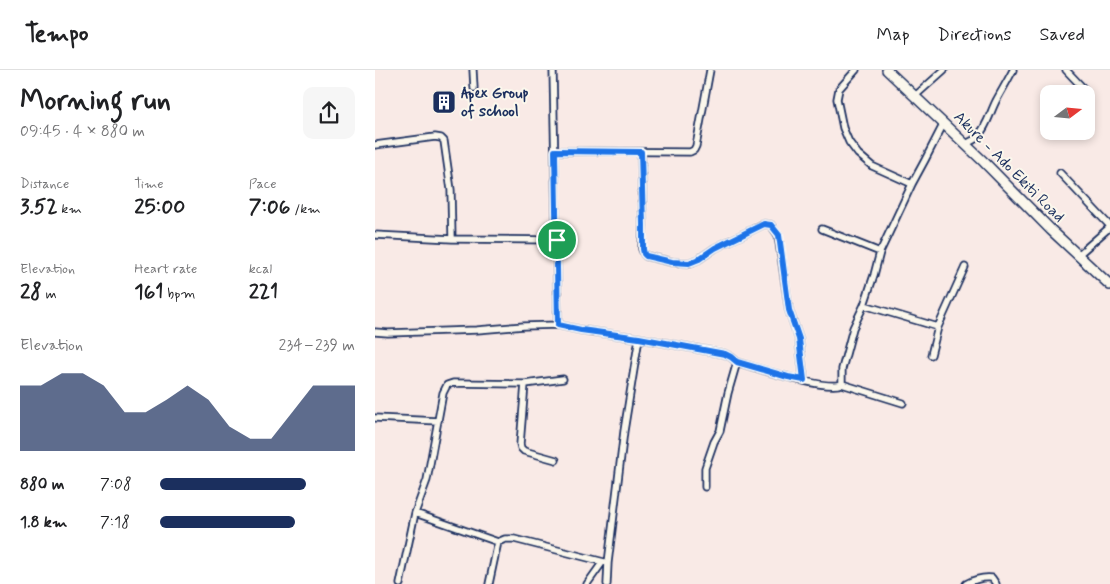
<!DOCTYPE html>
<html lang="en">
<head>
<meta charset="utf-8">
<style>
  body { margin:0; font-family:Mynerve,sans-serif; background:#f6f6f6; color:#202124; height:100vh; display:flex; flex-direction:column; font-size:19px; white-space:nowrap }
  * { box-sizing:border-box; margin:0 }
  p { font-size:16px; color:#757577 }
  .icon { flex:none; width:28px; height:28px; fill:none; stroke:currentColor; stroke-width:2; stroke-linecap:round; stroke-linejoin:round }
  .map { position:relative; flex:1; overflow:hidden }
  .panel { display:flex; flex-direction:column; background:#fff; width:375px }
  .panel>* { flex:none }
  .needle { width:32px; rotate:74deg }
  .tools { position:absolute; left:665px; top:15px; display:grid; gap:10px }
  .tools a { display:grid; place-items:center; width:55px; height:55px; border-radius:10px; background:#fff; box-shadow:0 2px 8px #0003; font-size:25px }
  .pin { position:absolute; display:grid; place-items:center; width:42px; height:42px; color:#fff; margin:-21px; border:2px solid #fff; border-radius:50%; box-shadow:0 1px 5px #0007 }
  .round { display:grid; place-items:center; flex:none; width:52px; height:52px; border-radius:10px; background:#f6f6f6 }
  .summary { display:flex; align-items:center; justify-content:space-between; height:85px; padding:0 20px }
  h1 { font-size:28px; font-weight:700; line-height:38px }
  .stats { display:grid; grid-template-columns:repeat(3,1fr); gap:8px; height:85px; padding:5px 20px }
  .stats div { display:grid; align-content:center }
  .stats b { font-size:21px; font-weight:700 }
  .stats small { font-size:14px; font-weight:400 }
  .stats p { font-size:14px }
  .chart { height:140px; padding:10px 20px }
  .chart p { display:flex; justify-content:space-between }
  .chart svg { width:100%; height:90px; margin-top:5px; fill:#1b2f5e; opacity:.7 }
  ul { padding:0 20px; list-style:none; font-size:16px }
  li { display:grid; grid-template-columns:80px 60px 1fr; align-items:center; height:38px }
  li i { height:12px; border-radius:6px; background:#1b2f5e }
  header { display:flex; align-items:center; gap:30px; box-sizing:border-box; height:70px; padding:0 25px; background:#fff; border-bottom:1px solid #e0e0e0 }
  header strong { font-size:24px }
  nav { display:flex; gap:28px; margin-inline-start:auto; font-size:18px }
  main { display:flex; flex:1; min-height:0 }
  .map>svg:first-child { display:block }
</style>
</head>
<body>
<header>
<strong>Tempo</strong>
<nav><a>Map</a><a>Directions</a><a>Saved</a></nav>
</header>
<main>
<section class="panel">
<div class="summary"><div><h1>Morning run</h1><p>09:45 · 4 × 880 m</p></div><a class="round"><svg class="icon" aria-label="share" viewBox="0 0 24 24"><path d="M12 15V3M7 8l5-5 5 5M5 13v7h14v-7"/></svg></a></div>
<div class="stats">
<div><p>Distance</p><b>3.52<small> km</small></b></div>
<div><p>Time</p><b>25:00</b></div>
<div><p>Pace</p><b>7:06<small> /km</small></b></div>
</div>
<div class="stats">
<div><p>Elevation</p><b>28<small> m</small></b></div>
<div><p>Heart rate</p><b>161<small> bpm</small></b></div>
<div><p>kcal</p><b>221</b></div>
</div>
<div class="chart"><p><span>Elevation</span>234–239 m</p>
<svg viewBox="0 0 160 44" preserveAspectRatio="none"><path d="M0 44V12L10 12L20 6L30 6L40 12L50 25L60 25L70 19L80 12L90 19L100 32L110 38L120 38L130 25L140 12L150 12L160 12V44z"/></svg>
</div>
<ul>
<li><b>880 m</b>7:08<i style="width:75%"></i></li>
<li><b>1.8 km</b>7:18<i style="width:69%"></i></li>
</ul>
</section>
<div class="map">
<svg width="735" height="514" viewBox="0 0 735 514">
  <rect width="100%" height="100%" fill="#f9eae6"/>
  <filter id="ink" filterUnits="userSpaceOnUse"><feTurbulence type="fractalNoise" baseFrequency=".02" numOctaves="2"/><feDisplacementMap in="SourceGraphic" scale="10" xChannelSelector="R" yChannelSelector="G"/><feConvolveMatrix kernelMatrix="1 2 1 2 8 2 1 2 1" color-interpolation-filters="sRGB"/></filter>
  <g filter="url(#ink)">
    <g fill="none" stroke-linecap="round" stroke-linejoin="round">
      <!-- minor casing -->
      <g stroke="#1b2f5e" stroke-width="9">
        <path id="minor" d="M98 0 99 18
          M178 0 183 255
          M481 0 464 19 462 29 468 58 474 72 483 84 497 96 537 114
          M691 0 709 19
          M540 26 569 0
          M591 74C594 72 598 71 601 68 611 59 615 43 621 31 627 20 633 10 638 0
          M0 75 60 67 66 68 69 71 76 120 77 169
          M180 81 315 82 319 80 321 76 335 0
          M266 82 268 155 267 179 269 184 271 186 297 192 314 193 324 189 340 178 389 154 396 155 403 165 414 240 424 269 429 310
          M685 103 735 156
          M447 159 505 182
          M0 165 77 169 182 170
          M703 185 735 157
          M489 235 563 257
          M0 262 13 263 102 260 149 256 183 255 206 260 264 268 350 284 356 287 362 292C382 298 451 321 467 314L528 333
          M556 285 563 257 590 197
          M150 314 145 374 146 378 149 381 181 390
          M467 314V299L474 273 478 258 489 235 499 205 505 182 537 114 550 90 569 53
          M0 348 63 351
          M330 417V398L339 372 345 361 353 323 362 292
          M40 443 123 472 130 469H139L233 493
          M25 514 40 443 52 410 68 323 72 315 78 313 150 314 188 309
          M114 514 123 472
          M212 514 227 493
          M232 514 233 493 249 361 264 268
          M591 514C600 509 607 507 617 508L621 514"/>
      </g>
      <!-- primary casing -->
      <g stroke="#1b2f5e" stroke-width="12">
        <path id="primary" d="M512 0 609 92 676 160 735 215"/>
      </g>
      <!-- minor -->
      <use href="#minor" stroke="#fbf7ec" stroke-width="5.5"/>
      <!-- primary -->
      <use href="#primary" stroke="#fbf7ec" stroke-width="9"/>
    </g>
  </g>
  <g fill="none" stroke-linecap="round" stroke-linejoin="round" filter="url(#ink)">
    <!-- route casing -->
    <g stroke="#fff" stroke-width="10">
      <path id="route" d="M180 81 266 82 268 155V179L269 184 271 186 297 192 314 193 324 189 340 178 389 154 396 155 404 165 414 240 424 269 429 310 413 307 362 292 356 287 350 284 264 268 206 260 183 255Z"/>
    </g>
    <!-- route -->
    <use href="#route" stroke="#1a73e8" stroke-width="6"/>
  </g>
  <!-- icons -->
  <defs>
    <g id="building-square" transform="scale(1.25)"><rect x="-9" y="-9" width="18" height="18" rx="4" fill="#1b2f5e" stroke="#fbf7ec"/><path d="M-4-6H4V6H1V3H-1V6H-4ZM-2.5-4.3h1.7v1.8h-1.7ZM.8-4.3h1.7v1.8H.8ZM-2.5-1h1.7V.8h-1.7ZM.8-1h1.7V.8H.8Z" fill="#fff"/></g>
  </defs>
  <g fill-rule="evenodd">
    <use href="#building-square" x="69" y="32"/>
  </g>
  <g text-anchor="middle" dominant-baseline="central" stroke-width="4" stroke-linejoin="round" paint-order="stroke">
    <!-- poi labels -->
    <g font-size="16" font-weight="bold" fill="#1b2f5e" stroke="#fbf7ec" text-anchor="start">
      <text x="86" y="23">Apex Group<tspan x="86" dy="18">of school</tspan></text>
    </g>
    <!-- street labels -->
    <g font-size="16" fill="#1b2f5e" stroke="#fbf7ec">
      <text transform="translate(634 97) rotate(45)">Akure - Ado Ekiti Road</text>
    </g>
  </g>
</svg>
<div class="tools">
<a><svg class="needle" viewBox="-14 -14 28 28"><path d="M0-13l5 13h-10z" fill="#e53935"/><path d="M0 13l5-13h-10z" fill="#757577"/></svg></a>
</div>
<div class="pin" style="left:182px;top:170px;background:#1e9e55"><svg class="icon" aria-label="arrive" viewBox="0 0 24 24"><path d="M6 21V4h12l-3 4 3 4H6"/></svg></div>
</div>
</main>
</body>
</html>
